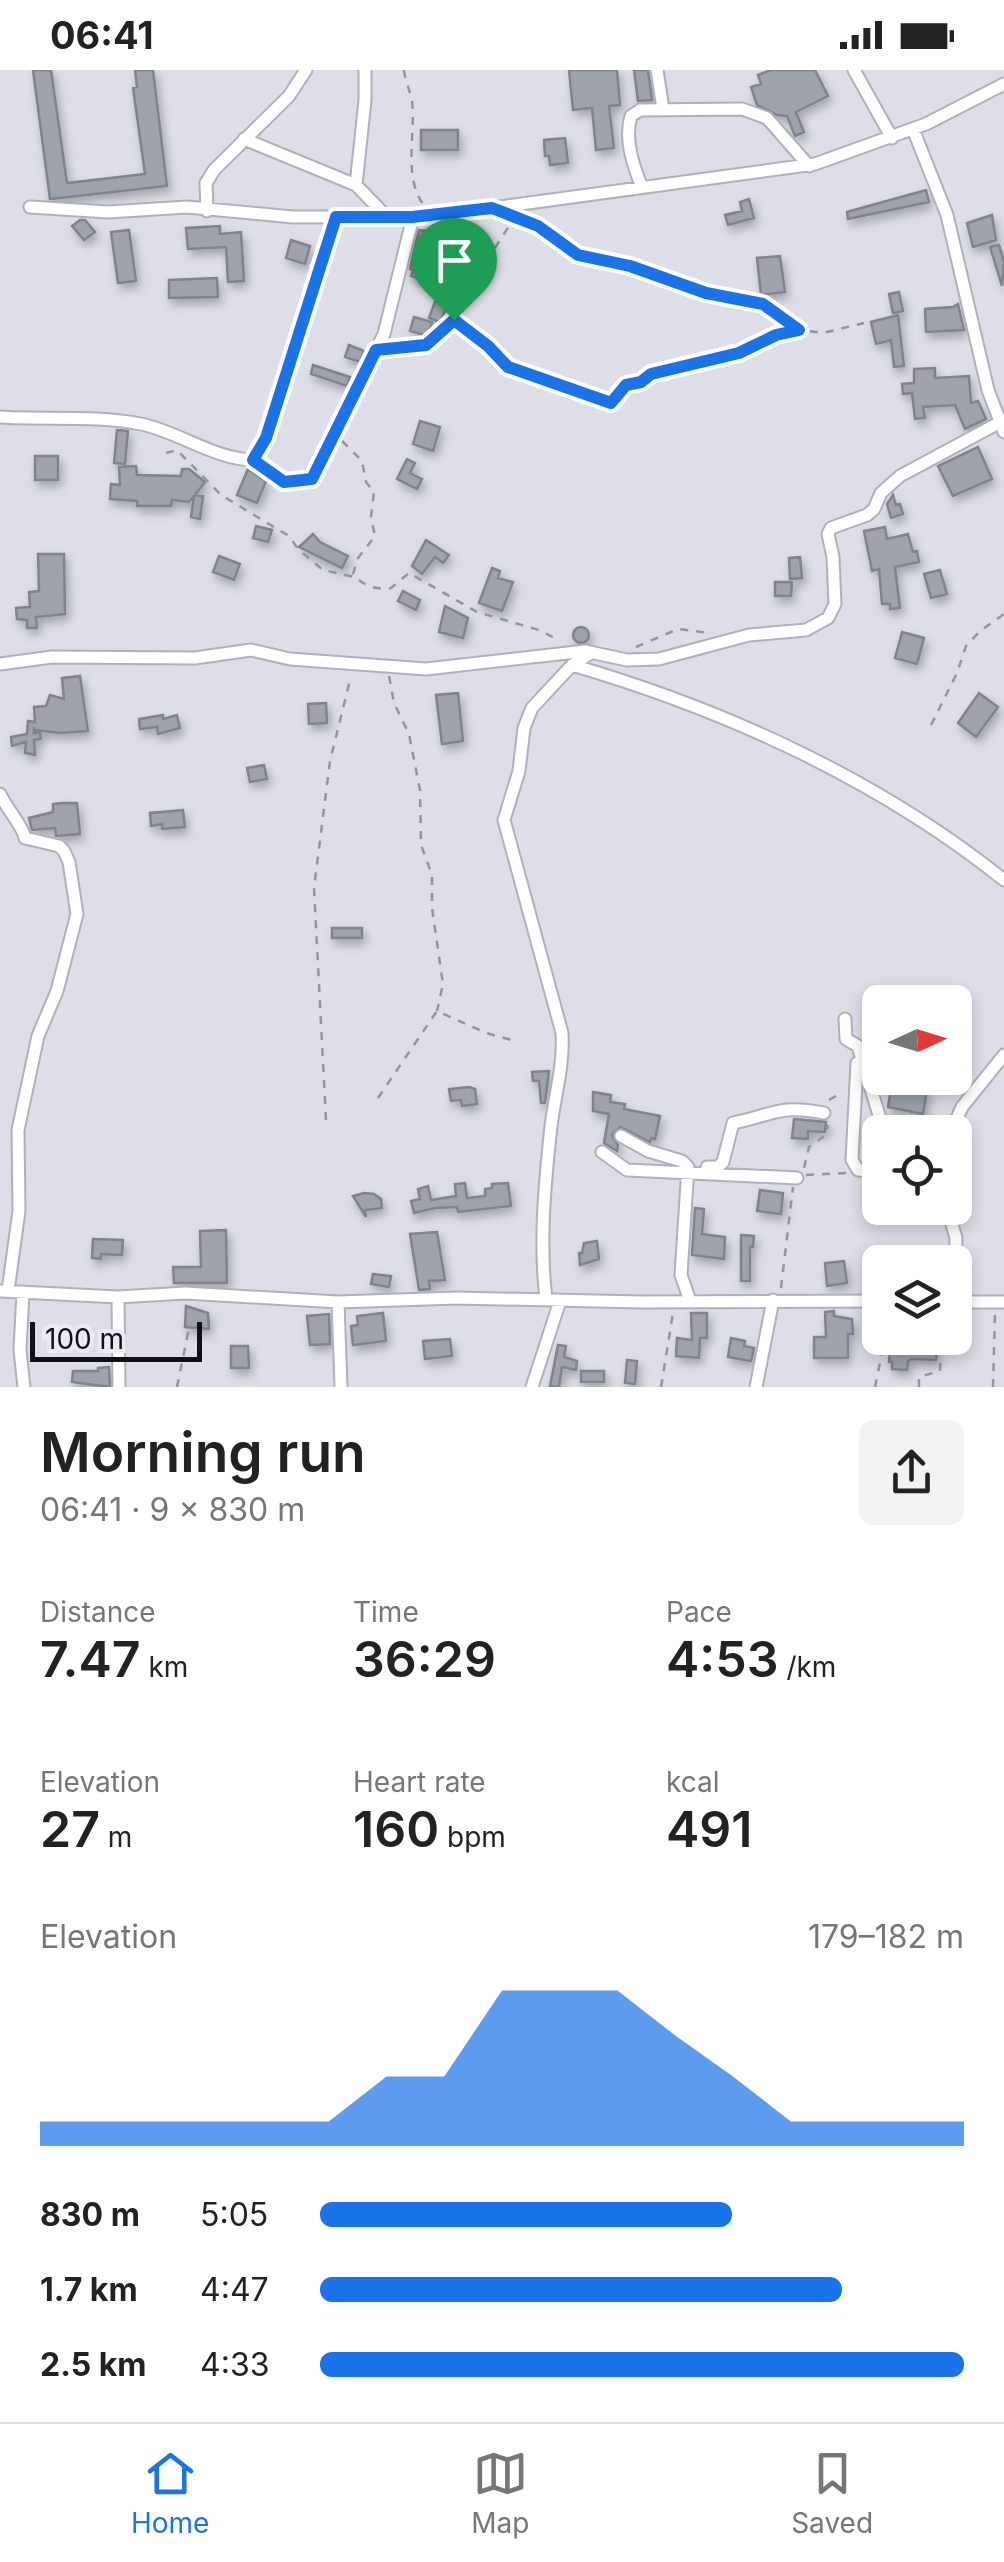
<!DOCTYPE html>
<html lang="en">
<head>
<meta charset="utf-8">
<style>
  body { margin:0; font-family:Inter,sans-serif; background:#f2f2f2; color:#222; height:100vh; display:flex; flex-direction:column; font-size:38px; white-space:nowrap }
  * { box-sizing:border-box; margin:0 }
  p { font-size:32px; color:#767676 }
  .icon { flex:none; width:55px; height:55px; fill:none; stroke:currentColor; stroke-width:2; stroke-linecap:round; stroke-linejoin:round }
  .map { position:relative; height:1317px; overflow:hidden }
  .sheet { display:flex; flex-direction:column; background:#fff; flex:1 }
  .sheet>* { flex:none }
  .needle { width:65px; rotate:86deg }
  .fabs { position:absolute; left:862px; top:915px; display:grid; gap:20px }
  .fabs a { display:grid; place-items:center; width:110px; height:110px; border-radius:15px; background:#fff; box-shadow:0 5px 15px #0003; font-size:50px }
  .scale { position:absolute; left:30px; bottom:25px; width:172px; box-sizing:border-box; padding-left:10px; border:5px solid #111115; border-top:0; font-size:28px; line-height:35px; white-space:nowrap; color:#111115; -webkit-text-stroke:8px #ebebf5; paint-order:stroke }
  .pin { position:absolute; display:grid; place-items:center; width:85px; height:85px; color:#fff; margin:-102px -42px; border-radius:50% 50% 50% 0; rotate:-45deg; box-shadow:0 0 10px #0007 }
  .pin .icon { rotate:45deg }
  .round { display:grid; place-items:center; flex:none; width:105px; height:105px; border-radius:15px; background:#f2f2f2 }
  .overview { display:flex; align-items:center; justify-content:space-between; height:170px; padding:0 40px }
  h1 { font-size:55px; font-weight:600; line-height:75px }
  .figures { display:grid; grid-template-columns:repeat(3,1fr); gap:15px; height:170px; padding:10px 40px }
  .figures div { display:grid; align-content:center }
  .figures b { font-size:50px; font-weight:600 }
  .figures small { font-size:28px; font-weight:400 }
  .figures p { font-size:28px }
  .chart { height:280px; padding:20px 40px }
  .chart p { display:flex; justify-content:space-between }
  .chart svg { width:100%; height:180px; margin-top:10px; fill:#1a73e8; opacity:.7 }
  ul { padding:0 40px; list-style:none; font-size:32px }
  li { display:grid; grid-template-columns:160px 120px 1fr; align-items:center; height:75px }
  li i { height:25px; border-radius:12px; background:#1a73e8 }
  .status { display:flex; justify-content:space-between; align-items:center; height:70px; padding:0 50px; background:#fff; direction:ltr }
  .status svg { height:28px; fill:currentColor }
  .dock { display:flex; justify-content:space-around; align-items:center; height:140px; border-top:2px solid #e0e0e0; background:#fff; font-size:28px; color:#767676 }
  .dock a { display:grid; justify-items:center; gap:5px }
  .dock .selected { color:#1a73e8 }
  .map>svg:first-child { display:block }
</style>
</head>
<body>
<div class="status"><b>06:41</b><svg viewBox="0 0 49 12"><path d="M0 12V9h3v3zM5 12V6h3v6zM10 12V3h3v9zM15 12V0h3v12zM26 1h20v11H26zM47 4h2v5h-2z"/></svg></div>
<div class="map">
<svg width="1004" height="1317" viewBox="0 0 1004 1317">
  <defs>
    <filter id="shadow"><feDropShadow dx="3" dy="5.5" stdDeviation="5" flood-color="#0004"/></filter>
  </defs>
  <rect width="100%" height="100%" fill="#dedee8"/>
  <!-- building -->
  <path fill="#9da2ab" stroke="#7e838c" stroke-width="2.5" filter="url(#shadow)" d="M33 0H51L67 113 145 104 133 18 137 17 135 0H153L167 116 50 129Z
    M569 0H617L620 35 609 36 614 78 596 80 592 38 573 40Z
    M634 0H648L652 30 638 31Z
    M771 0H815L828 26 796 42 804 62 795 66 787 46 777 45 757 35 751 17 761 14 758 5Z
    M421 60H458V80H421Z
    M565 68 568 93 550 95 549 86H545L544 70Z
    M926 120 929 132 848 149 847 142Z
    M749 129 754 148 728 155 725 145 742 141 740 132Z
    M992 145 996 170 973 177 967 153Z
    M80 150H85L95 162 84 170 72 156Z
    M220 156V164L241 162 244 211 228 212 226 177 188 179 186 158Z
    M129 160 136 211 118 213 111 162Z
    M419 160 427 161 424 185 437 190 430 212 411 206 413 201 410 199Z
    M291 170 310 176 305 194 286 188Z
    M999 175 1004 192 1002 216 990 177Z
    M780 186 785 222 761 225 757 188Z
    M217 208 218 227 169 228V210Z
    M899 222 903 241 893 243 889 224Z
    M438 224 450 229 440 252 429 248Z
    M958 234 964 260 926 262 925 239 953 237Z
    M898 245 904 296 894 297 891 270 876 274 871 252Z
    M414 247 432 252 428 266 410 261Z
    M349 275 364 281 360 292 345 287Z
    M313 295 350 307 347 316 311 304Z
    M935 298V308L969 306 971 333 978 331 986 349 965 359 955 335 923 337 925 348 915 349 912 323 903 324 902 314 914 313V299Z
    M420 351 440 357 433 381 413 374Z
    M117 360 128 361 125 394 114 393Z
    M978 377 992 409 953 426 938 396Z
    M35 386H58V410H35Z
    M407 389 415 393 410 403 422 409 417 419 397 409Z
    M136 396 137 405 181 406 182 399H189L205 412 195 425 203 426 200 449 191 447 194 426 189 432 172 430 171 436H137V431L110 429 111 414 120 415 119 397Z
    M248 399 266 411 257 433 237 425Z
    M893 425 896 435 900 434 903 444 891 448 887 434Z
    M256 456 272 460 268 472 253 468Z
    M885 457 887 469 908 464 913 482 917 481 919 492 895 497 900 538 890 539V534H882L879 499 872 501 864 461Z
    M313 464 320 472 348 486 342 498 299 477Z
    M426 470 449 485 443 493 435 487 422 504 412 496Z
    M38 484H64L65 544 36 547 37 558H27V550L17 549 16 538 30 537 29 522 39 521Z
    M219 486 240 494 234 510 213 502Z
    M800 487 802 508 790 509 789 488Z
    M492 498 500 501 498 508 513 512 502 541 479 533Z
    M940 500 947 524 931 528 924 504Z
    M775 512H792L791 526H775Z
    M403 521 420 530 416 540 398 531Z
    M445 536 468 548 463 568 439 562Z
    M573 565a8 8 0 1 1 16 0a8 8 0 1 1-16 0Z
    M902 562 924 568 917 594 895 588Z
    M80 606 88 661 60 663 34 660V657V663L40 662 41 669 34 670 35 685 25 683 26 672 12 676 11 667 27 664 28 651 35 652 34 637 46 636 50 625 64 629 62 608Z
    M458 623 463 671 442 674 436 625Z
    M979 623 998 637 976 667 958 653Z
    M326 633 327 653 309 654 308 634Z
    M163 645V649L177 645 180 658 158 664 157 657 140 659 139 649Z
    M264 695 267 709 250 712 247 698Z
    M62 733H77L80 764 56 766 55 758 32 760 29 748 53 742V734Z
    M183 740 185 757 162 759V754L151 756 150 743Z
    M332 858H362V868H332Z
    M549 1001 545 1033H541L539 1011H533L532 1002Z
    M892 1013 927 1020 923 1044 888 1037Z
    M469 1017 475 1019 477 1034 462 1036 461 1030 451 1031 449 1019Z
    M593 1022 611 1025 610 1032 625 1034 624 1039 660 1046 655 1069 651 1068 650 1072 620 1057 612 1065 618 1075 617 1081 604 1073 609 1044 593 1041Z
    M794 1049 826 1052 825 1062 808 1061V1069L792 1068Z
    M465 1113 467 1128 485 1126V1119L492 1118V1114L508 1113 511 1136 458 1142 457 1137 435 1138 414 1143 411 1131 420 1129 418 1119 428 1116 431 1130 456 1126 455 1114Z
    M760 1120 783 1123 781 1144 757 1141Z
    M364 1123 374 1124 381 1129 382 1138 365 1140 366 1147 353 1126Z
    M695 1138 704 1139 702 1164 725 1167 724 1189 692 1185Z
    M226 1160 227 1213H174L173 1197H201L200 1161Z
    M437 1162 445 1210 429 1211 430 1219 419 1220 410 1164Z
    M741 1165 754 1166 753 1177H750V1211H741Z
    M93 1169 123 1170 122 1185 101 1184V1189L92 1188Z
    M597 1171 599 1189 580 1195 579 1183H582L584 1173Z
    M899 1181 920 1189V1182L937 1184 936 1192H897Z
    M844 1191 847 1213 827 1216 825 1193Z
    M373 1204 391 1206 389 1217 371 1214Z
    M186 1236 208 1243 209 1259 185 1257Z
    M834 1241V1246L852 1249 853 1264H848V1288H814V1267H826L825 1242Z
    M383 1243 386 1271 353 1275 351 1256 358 1255 357 1246Z
    M691 1243H707V1268H700L699 1288 676 1286 677 1268 692 1270Z
    M329 1244 330 1274 310 1275 307 1246Z
    M731 1268 745 1271 744 1276 754 1278 751 1291 728 1287Z
    M450 1269 452 1286 425 1289 423 1271Z
    M891 1269 913 1270V1278L937 1279 936 1290 912 1289 908 1291 907 1300 892 1299V1292H889Z
    M558 1275 566 1276 564 1287 577 1291 576 1300 562 1297 559 1317H555L550 1316Z
    M231 1276H248L249 1298H231Z
    M627 1290 637 1291 635 1314 625 1313Z
    M109 1297 110 1317 72 1312 73 1301H98V1298Z
    M581 1301H604V1312H581Z"/>
  <g fill="none" stroke-linecap="round" stroke-linejoin="round">
    <!-- minor casing -->
    <g stroke="#b0b0ba" stroke-width="15">
      <path id="minor" d="M657 0 663 39
        M854 0 892 68
        M913 59 947 145 988 320 1004 362
        M244 69 356 115 387 147
        M356 115 365 30V0
        M642 117C633 96 624 68 631 46L640 40 742 39 767 48 809 96
        M30 137 108 142 187 137 293 147H387L492 138 815 94 926 54 1004 14
        M207 141 206 113 214 100 289 26 306 0
        M0 347C46 350 96 345 141 354 179 362 214 389 253 390L266 369 336 147
        M253 390C273 404 286 419 312 409L384 264 413 147
        M0 594 52 587 195 588 251 580 290 589 426 599 585 581 627 590 659 589 749 565 806 560 828 548 835 534 833 487 828 464 831 458 867 445 874 439 881 423 900 406 1004 350
        M572 595C726 640 879 710 1004 810
        M0 724C6 738 23 756 25 768L59 776 64 781 69 792 77 844 57 921 38 966 18 1060 19 1141 8 1221
        M845 949 846 969 858 976 882 1055 892 1062
        M857 993 852 1090 858 1100 880 1102
        M951 1062 962 1037 1004 985
        M621 1066 648 1081 682 1091 688 1097 681 1205 690 1231
        M602 1082 627 1100 797 1108
        M707 1097H718L723 1092 733 1053C773 1045 778 1034 824 1043
        M947 1138 956 1168 955 1197
        M0 1221 118 1227 185 1223 338 1232 457 1228 641 1232 880 1231
        M23 1222 20 1280 24 1317
        M118 1227 119 1317
        M546 1229C539 1172 545 1112 551 1056 555 1025 564 995 562 963L504 750 519 701 524 658 532 638 572 595 591 583
        M338 1232 341 1317
        M955 1232H1004
        M532 1317 560 1231
        M756 1317 773 1230"/>
    </g>
    <!-- path -->
    <path stroke="#94949c" stroke-width="2.5" stroke-dasharray="8 8" stroke-linecap="butt" d="M404 0C405 11 410 20 412 31 416 65 403 106 423 134
      M517 146 548 162 579 185 630 196 707 223 763 234 773 238 800 260 823 263 864 253
      M429 274 454 250 488 276 508 297 611 333 624 316 641 312 651 304 719 290 776 265 799 260
      M387 279 429 274 435 261 445 255 515 147
      M342 371 362 391 366 412 374 422 371 447 375 466 358 488 353 504C363 516 375 520 391 518L409 503 477 542 539 560 560 571
      M166 383 177 380 221 425 289 466 298 479 323 500 354 507
      M636 577 678 559 709 563
      M389 606 394 633 409 664 420 720 421 775 432 805V838L443 914 437 941
      M931 655 957 603 966 576 980 561 1004 544
      M378 1028 437 941 486 963 515 971
      M829 1030 843 1022
      M326 1050 314 818 330 691 351 606
      M804 1098 809 1077 826 1065 828 1055
      M806 1105 848 1103
      M781 1218 793 1117
      M177 1317 189 1258
      M661 1317 673 1243
      M875 1317 885 1268
      M919 1317V1307L940 1301 941 1281 932 1268
      M993 1317 995 1243"/>
    <!-- minor -->
    <use href="#minor" stroke="#fff" stroke-width="11"/>
  </g>
  <g fill="none" stroke-linecap="round" stroke-linejoin="round">
    <!-- route casing -->
    <g stroke="#fff" stroke-width="20">
      <path id="route" d="M492 138 538 156 578 185 630 196 706 223 763 234 799 260 776 265 739 283 651 304 641 312 626 315 611 333 508 297 488 276 454 250 426 275 376 280 312 409 284 412 253 390 266 368 336 147H412Z"/>
    </g>
    <!-- route -->
    <use href="#route" stroke="#1a73e8" stroke-width="12"/>
  </g>
</svg>
<div class="fabs">
<a><svg class="needle" viewBox="-14 -14 28 28"><path d="M0-13l5 13h-10z" fill="#e53935"/><path d="M0 13l5-13h-10z" fill="#767676"/></svg></a>
<a><svg class="icon" aria-label="locate" viewBox="0 0 24 24"><circle cx="12" cy="12" r="6"/><path d="M12 2v4M12 18v4M2 12h4M18 12h4"/></svg></a>
<a><svg class="icon" aria-label="layers" viewBox="0 0 24 24"><path d="M12 4l9 5-9 5-9-5zM3 14l9 5 9-5"/></svg></a>
</div>
<div class="scale">100 m</div>
<div class="pin" style="left:454px;top:250px;background:#1e9e55"><svg class="icon" aria-label="arrive" viewBox="0 0 24 24"><path d="M6 21V4h12l-3 4 3 4H6"/></svg></div>
</div>
<section class="sheet">
<div class="overview"><div><h1>Morning run</h1><p>06:41 · 9 × 830 m</p></div><a class="round"><svg class="icon" aria-label="share" viewBox="0 0 24 24"><path d="M12 15V3M7 8l5-5 5 5M5 13v7h14v-7"/></svg></a></div>
<div class="figures">
<div><p>Distance</p><b>7.47<small> km</small></b></div>
<div><p>Time</p><b>36:29</b></div>
<div><p>Pace</p><b>4:53<small> /km</small></b></div>
</div>
<div class="figures">
<div><p>Elevation</p><b>27<small> m</small></b></div>
<div><p>Heart rate</p><b>160<small> bpm</small></b></div>
<div><p>kcal</p><b>491</b></div>
</div>
<div class="chart"><p><span>Elevation</span>179–182 m</p>
<svg viewBox="0 0 160 44" preserveAspectRatio="none"><path d="M0 44V38L10 38L20 38L30 38L40 38L50 38L60 27L70 27L80 6L90 6L100 6L110 17L120 27L130 38L140 38L150 38L160 38V44z"/></svg>
</div>
<ul>
<li><b>830 m</b>5:05<i style="width:64%"></i></li>
<li><b>1.7 km</b>4:47<i style="width:81%"></i></li>
<li><b>2.5 km</b>4:33<i style="width:100%"></i></li>
</ul>
</section>
<nav class="dock">
<a class="selected"><svg class="icon" aria-label="home" viewBox="0 0 24 24"><path d="M3 11l9-7 9 7M6 9v11h12V9"/></svg>Home</a>
<a><svg class="icon" aria-label="map" viewBox="0 0 24 24"><path d="M3 6l6-2 6 2 6-2v14l-6 2-6-2-6 2zM9 4v14M15 6v14"/></svg>Map</a>
<a><svg class="icon" aria-label="saved" viewBox="0 0 24 24"><path d="M7 4h10v16l-5-4-5 4z"/></svg>Saved</a>
</nav>
</body>
</html>
